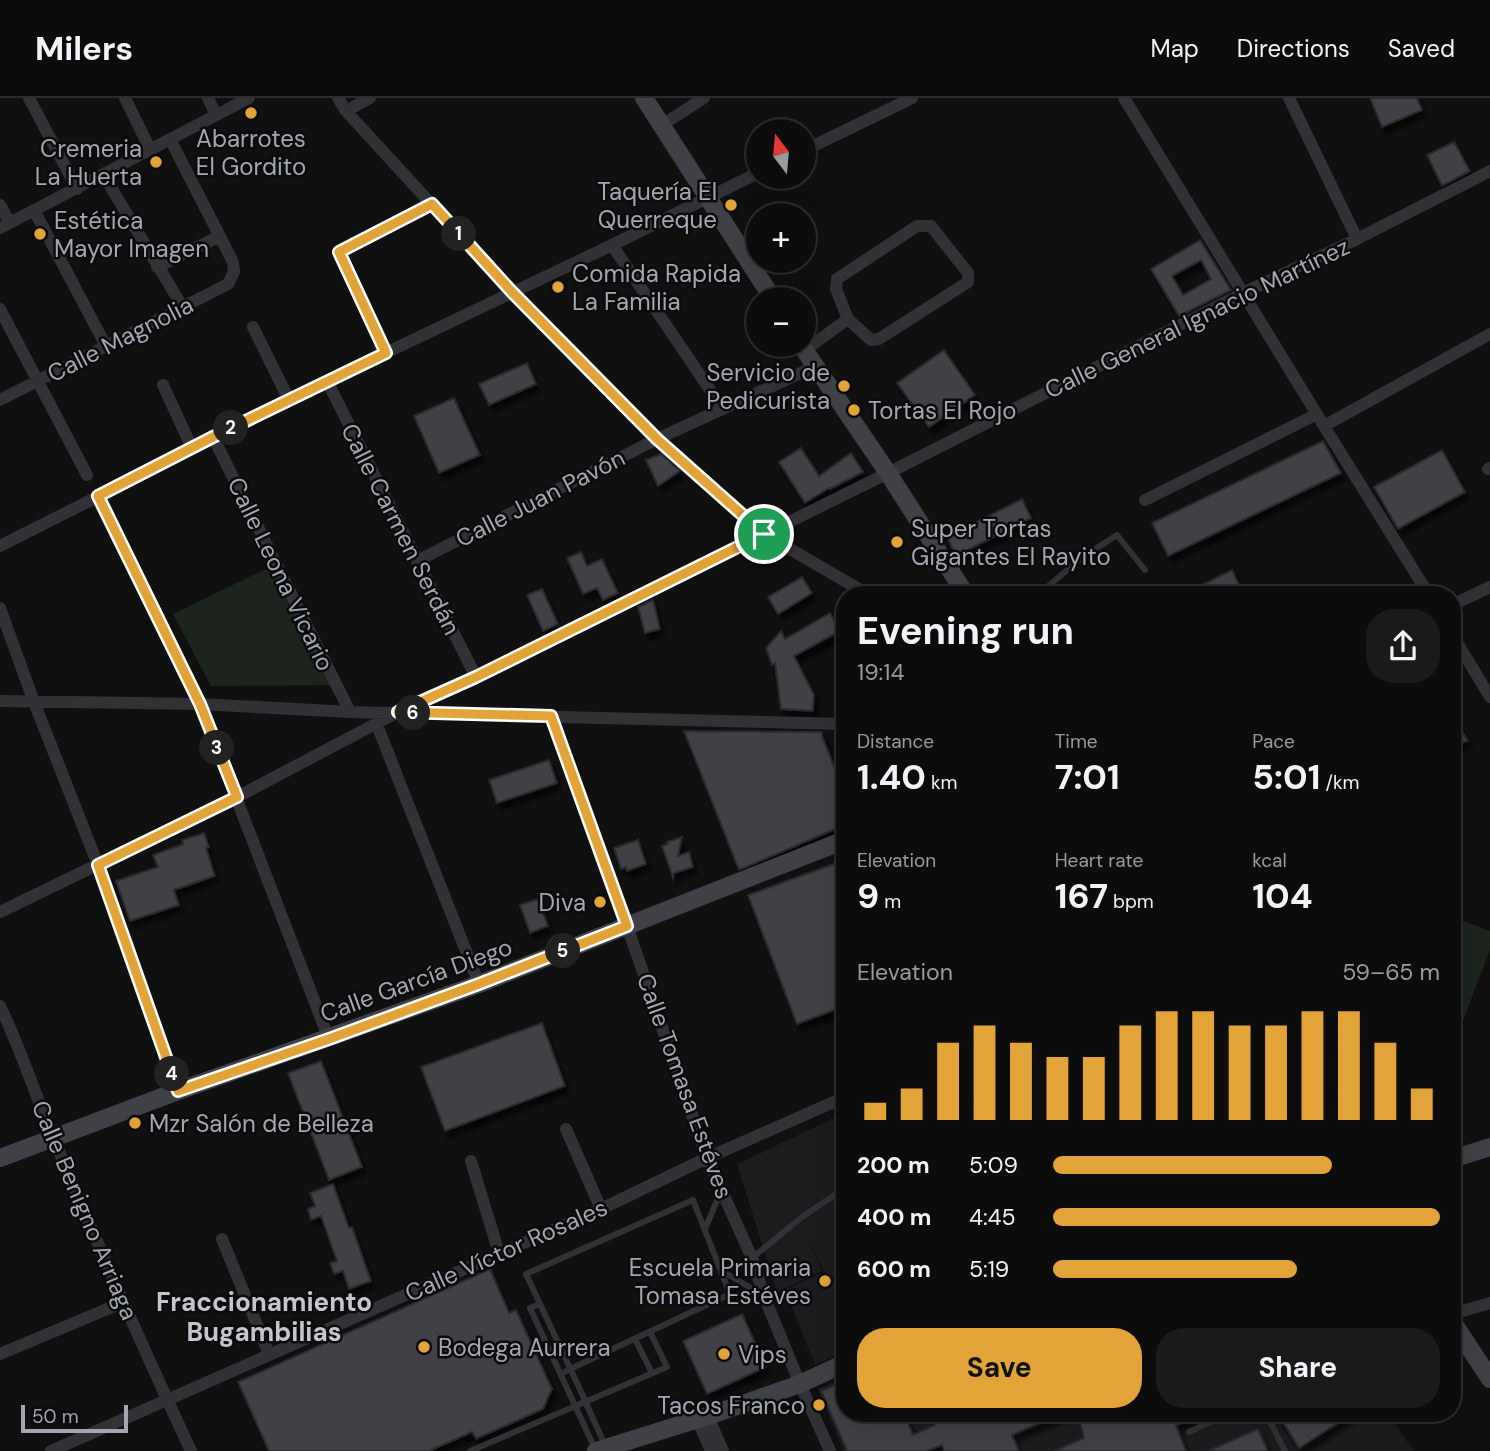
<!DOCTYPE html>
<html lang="en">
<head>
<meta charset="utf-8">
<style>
  body { margin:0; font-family:"DM Sans",sans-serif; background:#1a1a1b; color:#f1f3f6; height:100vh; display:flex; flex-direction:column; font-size:26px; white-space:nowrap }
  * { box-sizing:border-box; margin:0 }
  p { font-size:23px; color:#9a9b9d }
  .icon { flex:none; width:38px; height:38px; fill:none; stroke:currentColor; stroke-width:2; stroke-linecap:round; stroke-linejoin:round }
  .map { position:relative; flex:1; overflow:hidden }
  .side { position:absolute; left:836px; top:488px; width:625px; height:836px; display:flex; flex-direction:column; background:#0c0c0d; border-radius:28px; box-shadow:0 7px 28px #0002,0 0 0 2px #2c2c2e }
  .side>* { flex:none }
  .needle { width:46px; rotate:344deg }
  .fabs { position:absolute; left:746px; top:21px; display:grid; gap:14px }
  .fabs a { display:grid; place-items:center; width:70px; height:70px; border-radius:50%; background:#0c0c0d; box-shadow:0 7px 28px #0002,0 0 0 2px #2c2c2e; font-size:35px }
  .scale { position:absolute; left:21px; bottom:18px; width:107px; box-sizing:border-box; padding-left:7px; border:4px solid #a3a7b1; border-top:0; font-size:19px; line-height:24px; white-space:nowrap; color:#a3a7b1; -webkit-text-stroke:5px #0b0b0c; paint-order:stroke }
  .pin { position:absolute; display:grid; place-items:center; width:60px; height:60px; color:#fff; margin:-30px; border:4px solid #fff; border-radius:50%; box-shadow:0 2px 7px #0007 }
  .km { position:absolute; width:35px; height:35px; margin:-18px; border-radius:50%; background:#222; color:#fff; font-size:19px; line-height:35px; text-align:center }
  .round { display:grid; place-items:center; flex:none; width:74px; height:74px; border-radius:28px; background:#1a1a1b }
  .head { display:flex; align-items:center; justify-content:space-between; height:119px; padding:0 21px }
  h1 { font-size:38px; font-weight:700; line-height:52px }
  .stats { display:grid; grid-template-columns:repeat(3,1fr); gap:10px; height:119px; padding:7px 21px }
  .stats div { display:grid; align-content:center }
  .stats b { font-size:35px; font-weight:700 }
  .stats small { font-size:19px; font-weight:400 }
  .stats p { font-size:19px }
  .chart { height:196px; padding:14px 21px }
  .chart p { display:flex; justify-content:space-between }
  .chart svg { width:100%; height:126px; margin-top:7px; stroke:#e2a338; stroke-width:6 }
  .primary-button { display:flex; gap:14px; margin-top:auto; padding:14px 21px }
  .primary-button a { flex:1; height:80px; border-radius:28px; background:#e2a338; color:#111; font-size:28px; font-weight:700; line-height:80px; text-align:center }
  .primary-button a+a { background:#1a1a1b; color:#f1f3f6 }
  ul { padding:0 21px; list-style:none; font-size:23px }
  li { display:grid; grid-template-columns:112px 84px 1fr; align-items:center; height:52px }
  li i { height:18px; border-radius:9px; background:#e2a338 }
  header { display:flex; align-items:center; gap:42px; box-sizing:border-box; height:98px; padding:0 35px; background:#0c0c0d; border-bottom:2px solid #2c2c2e }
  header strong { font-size:33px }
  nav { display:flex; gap:38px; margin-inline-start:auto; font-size:24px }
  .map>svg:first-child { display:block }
</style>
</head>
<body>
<header>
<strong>Milers</strong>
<nav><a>Map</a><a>Directions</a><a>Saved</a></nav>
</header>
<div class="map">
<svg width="1490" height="1353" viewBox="0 0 1490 1353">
  <defs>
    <filter id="shadow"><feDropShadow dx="4" dy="7" stdDeviation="2" flood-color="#0009"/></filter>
  </defs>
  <rect width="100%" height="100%" fill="#101011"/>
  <!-- built -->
  <path fill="#1c1c1e" d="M845 1015V1253L815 1267 785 1192 824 1174 807 1139 822 1173 777 1194 737 1066Z
    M845 1279V1316H1274L1295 1348 1276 1316H1397L1391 1320 1414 1353H843L818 1291Z"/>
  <!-- green -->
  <path fill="#1d241e" d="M272 468 330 587 211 588 173 516Z
    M1452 819 1490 833V852L1459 933 1453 931Z"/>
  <!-- building -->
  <path fill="#3f4044" stroke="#2a2a2d" stroke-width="2" fill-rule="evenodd" filter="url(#shadow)" d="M1370 0H1417L1422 12 1382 29Z
    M1454 44 1470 73 1442 88 1427 57Z
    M1200 142 1231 192 1179 218 1151 171ZM1201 162 1211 181 1183 197 1172 178Z
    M944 252 975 297 929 329 897 285Z
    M527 265 536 286 489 307 479 286Z
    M454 300 480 357 439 375 414 318Z
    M1323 343 1341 375 1168 458 1152 425Z
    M801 350 819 378 851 355 863 374 830 391 829 390 805 405 779 364Z
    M1442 352 1465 394 1398 431 1374 389Z
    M661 356 680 373 658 388 646 362Z
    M1022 401 1031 420 956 458 947 439Z
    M581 454 587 468 602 461 618 495 603 502 597 490 583 496 567 460Z
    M1232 472 1244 497H1182Z
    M802 479 812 495 778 516 768 499Z
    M542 491 558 526 543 533 527 497Z
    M653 502 660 531 645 535 638 509Z
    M830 515 840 533 794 558 814 597 813 613 781 611 775 565 772 567 766 550 781 533 785 541Z
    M1452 619 1468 643 1452 648Z
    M684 633 822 634V638L845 696V727L739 772Z
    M549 662 557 685 497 705 489 682Z
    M204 735 209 749 206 750 215 778 174 792 179 807 130 823 116 783 158 769 153 757 183 746 182 742Z
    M682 739 678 758 689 754 693 769 674 775 673 780 662 748 668 746 667 744Z
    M638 742 646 766 627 773 626 769 621 771 614 750Z
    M845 762V908L797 926 748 797Z
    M538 801 548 828 530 835 520 807Z
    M542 925 565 988 445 1033 421 969Z
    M321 963 362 1069 329 1082 288 975Z
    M333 1086 349 1130 352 1129 371 1183 349 1191 343 1173 334 1176 330 1165 337 1163 321 1118 311 1122 308 1111 315 1108 310 1095Z
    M490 1171 509 1215 516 1212 552 1291 543 1311 476 1341 472 1334 429 1353H269L238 1284Z
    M742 1216 766 1269 707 1296 683 1243Z
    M845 1283V1316H904L913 1337 935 1327 930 1316H1061L1012 1337 1019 1353H944L942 1347 927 1353H847L821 1293Z
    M1078 1316H1203V1317L1176 1327 1186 1353H1054L1084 1340Z
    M1278 1316H1352L1299 1350Z
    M1258 1331 1268 1353H1208Z"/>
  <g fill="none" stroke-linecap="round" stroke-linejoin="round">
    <!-- lane -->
    <path stroke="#323236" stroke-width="6" d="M1038 497 1080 461 1117 437 1145 472
      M705 1131 721 1093
      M752 1160 802 1119 845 1090
      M720 1169 727 1176 761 1196
      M540 1206 530 1210 595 1351
      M635 1241 652 1275
      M561 1276 570 1271 730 1196 693 1102 526 1176C545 1217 564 1257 583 1298 590 1315 598 1331 605 1347
      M1266 1316 1285 1353
      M1189 1334 1227 1316
      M470 1353 667 1269 650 1234"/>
    <!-- street -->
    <path stroke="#323236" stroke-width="12" d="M29 0 77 91
      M125 0 150 51
      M208 0 216 17
      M338 0 346 13 512 194 657 341 764 436 869 497
      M1124 0 1324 328 1429 497
      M1289 0 1357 141
      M346 13 370 0
      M662 27 704 0
      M803 53 912 0
      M103 76 182 208
      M0 107 10 125
      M34 112 106 248
      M917 128H931L968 175V184L879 241 871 242 848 221 836 191 837 181Z
      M0 130 249 0
      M612 147 723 311
      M157 169 220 138
      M0 211 87 377
      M253 229 289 302
      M805 252 848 221
      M386 255 339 154 432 106
      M327 283 476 579
      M163 287 192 350
      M0 302 228 186 234 174 233 164 170 41
      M1324 328 1490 236
      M213 339 350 614
      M1488 371 1490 370
      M98 398 200 606 329 941
      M1145 402 1317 316
      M0 448 327 283 612 147 758 75
      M417 463 657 341 816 268
      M1452 507 1490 489
      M0 510 34 604 98 767 178 993
      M1452 536 1490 599
      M0 603 200 606 350 614 845 626
      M550 618 627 828 707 1060 752 1160 764 1198 800 1286 830 1353
      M377 627 479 886
      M0 814 237 699 398 614 476 579 888 375 1243 195 1357 141 1490 73
      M0 908C21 951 35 997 54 1041 97 1146 143 1250 191 1353
      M566 1031 601 1111
      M471 1063 499 1155
      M222 1141 269 1256
      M1452 1216 1490 1205
      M0 1256 124 1204
      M708 1318 723 1353
      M697 1321 711 1353
      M51 1353 601 1111 707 1060 845 999"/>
    <!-- secondary -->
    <path stroke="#404146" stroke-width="18" d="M644 0 773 201
      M801 247 888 375 966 497
      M0 1060 178 993 479 886 845 742
      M1452 1061 1490 1049
      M1452 1223 1490 1281
      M596 1353 708 1318 800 1286 845 1265"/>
  </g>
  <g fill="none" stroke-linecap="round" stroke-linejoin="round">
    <!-- route casing -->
    <g stroke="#fff" stroke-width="14">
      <path id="route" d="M432 106 512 194 657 341 764 436 476 579 398 614 551 618 627 828 479 886 329 941 178 993 98 767 237 699 200 606 98 398 213 339 386 255 339 154Z"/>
    </g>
    <!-- route -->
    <use href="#route" stroke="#e2a338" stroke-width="9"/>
  </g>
  <!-- markers -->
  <g fill="#e2a338" stroke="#0b0b0c" stroke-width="2.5">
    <circle cx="251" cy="15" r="7"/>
    <circle cx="156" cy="64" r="7"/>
    <circle cx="731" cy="107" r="7"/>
    <circle cx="40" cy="136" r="7"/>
    <circle cx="558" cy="189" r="7"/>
    <circle cx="844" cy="288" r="7"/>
    <circle cx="854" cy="312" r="7"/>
    <circle cx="897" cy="444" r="7"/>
    <circle cx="600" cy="804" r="7"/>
    <circle cx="135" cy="1025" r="7"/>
    <circle cx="825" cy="1183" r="7"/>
    <circle cx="424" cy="1249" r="7"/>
    <circle cx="724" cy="1256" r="7"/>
    <circle cx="819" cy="1307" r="7"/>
  </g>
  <g text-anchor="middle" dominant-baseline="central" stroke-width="5" stroke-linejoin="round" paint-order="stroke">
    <!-- poi labels -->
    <g font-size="24" fill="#a3a7b1" stroke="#0b0b0c" text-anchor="start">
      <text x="251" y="40" text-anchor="middle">Abarrotes<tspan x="251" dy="28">El Gordito</tspan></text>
      <text x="142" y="50" text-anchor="end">Cremeria<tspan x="142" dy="28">La Huerta</tspan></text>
      <text x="717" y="93" text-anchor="end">Taquería El<tspan x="717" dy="28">Querreque</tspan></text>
      <text x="54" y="122">Estética<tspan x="54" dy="28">Mayor Imagen</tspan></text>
      <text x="572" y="175">Comida Rapida<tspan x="572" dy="28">La Familia</tspan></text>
      <text x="830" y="274" text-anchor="end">Servicio de<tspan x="830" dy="28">Pedicurista</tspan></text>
      <text x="868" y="312">Tortas El Rojo</text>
      <text x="911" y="430">Super Tortas<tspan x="911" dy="28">Gigantes El Rayito</tspan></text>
      <text x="586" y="804" text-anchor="end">Diva</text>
      <text x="149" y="1025">Mzr Salón de Belleza</text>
      <text x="811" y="1169" text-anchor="end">Escuela Primaria<tspan x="811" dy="28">Tomasa Estéves</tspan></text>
      <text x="438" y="1249">Bodega Aurrera</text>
      <text x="738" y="1256">Vips</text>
      <text x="805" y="1307" text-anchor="end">Tacos Franco</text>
    </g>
    <!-- street labels -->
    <g font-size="24" fill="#a3a7b1" stroke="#0b0b0c">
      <text transform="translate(1197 220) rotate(-26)">Calle General Ignacio Martínez</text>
      <text transform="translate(120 241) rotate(-27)">Calle Magnolia</text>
      <text transform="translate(540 400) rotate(-27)">Calle Juan Pavón</text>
      <text transform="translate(401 431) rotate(63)">Calle Carmen Serdán</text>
      <text transform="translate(281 476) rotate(64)">Calle Leona Vicario</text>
      <text transform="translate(416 882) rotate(-20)">Calle García Diego</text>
      <text transform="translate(685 988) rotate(70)">Calle Tomasa Estéves</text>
      <text transform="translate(85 1112) rotate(67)">Calle Benigno Arriaga</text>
      <text transform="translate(506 1152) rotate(-24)">Calle Víctor Rosales</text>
    </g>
    <!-- neighbourhood labels -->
    <g font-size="26" font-weight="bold" fill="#c3c6ce" stroke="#0b0b0c">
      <text x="264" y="1204">Fraccionamiento<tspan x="264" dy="30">Bugambilias</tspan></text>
    </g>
  </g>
</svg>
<div class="fabs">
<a><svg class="needle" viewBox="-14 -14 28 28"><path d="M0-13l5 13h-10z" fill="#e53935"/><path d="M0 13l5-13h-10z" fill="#9a9b9d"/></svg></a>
<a>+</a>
<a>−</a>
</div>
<div class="scale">50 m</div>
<div class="pin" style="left:764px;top:436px;background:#1e9e55"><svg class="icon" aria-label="arrive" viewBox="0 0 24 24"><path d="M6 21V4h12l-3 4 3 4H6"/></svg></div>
<b class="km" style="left:459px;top:136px">1</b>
<b class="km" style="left:231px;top:330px">2</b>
<b class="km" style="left:217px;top:650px">3</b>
<b class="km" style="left:172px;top:976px">4</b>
<b class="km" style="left:563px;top:853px">5</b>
<b class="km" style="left:413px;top:615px">6</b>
<section class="side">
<div class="head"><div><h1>Evening run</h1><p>19:14</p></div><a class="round"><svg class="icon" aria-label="share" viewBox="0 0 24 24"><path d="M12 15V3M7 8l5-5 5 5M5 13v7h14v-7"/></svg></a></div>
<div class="stats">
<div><p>Distance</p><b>1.40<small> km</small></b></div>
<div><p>Time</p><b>7:01</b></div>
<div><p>Pace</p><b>5:01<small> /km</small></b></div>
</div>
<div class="stats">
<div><p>Elevation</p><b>9<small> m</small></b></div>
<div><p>Heart rate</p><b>167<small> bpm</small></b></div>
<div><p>kcal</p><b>104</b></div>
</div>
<div class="chart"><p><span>Elevation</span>59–65 m</p>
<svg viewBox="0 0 160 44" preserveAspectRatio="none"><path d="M5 44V38M15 44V33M25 44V17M35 44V11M45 44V17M55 44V22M65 44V22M75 44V11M85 44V6M95 44V6M105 44V11M115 44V11M125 44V6M135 44V6M145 44V17M155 44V33"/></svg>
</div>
<ul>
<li><b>200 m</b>5:09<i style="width:72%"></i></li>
<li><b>400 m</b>4:45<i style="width:100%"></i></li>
<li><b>600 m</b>5:19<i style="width:63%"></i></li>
</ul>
<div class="primary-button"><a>Save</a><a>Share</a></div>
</section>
</div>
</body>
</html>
